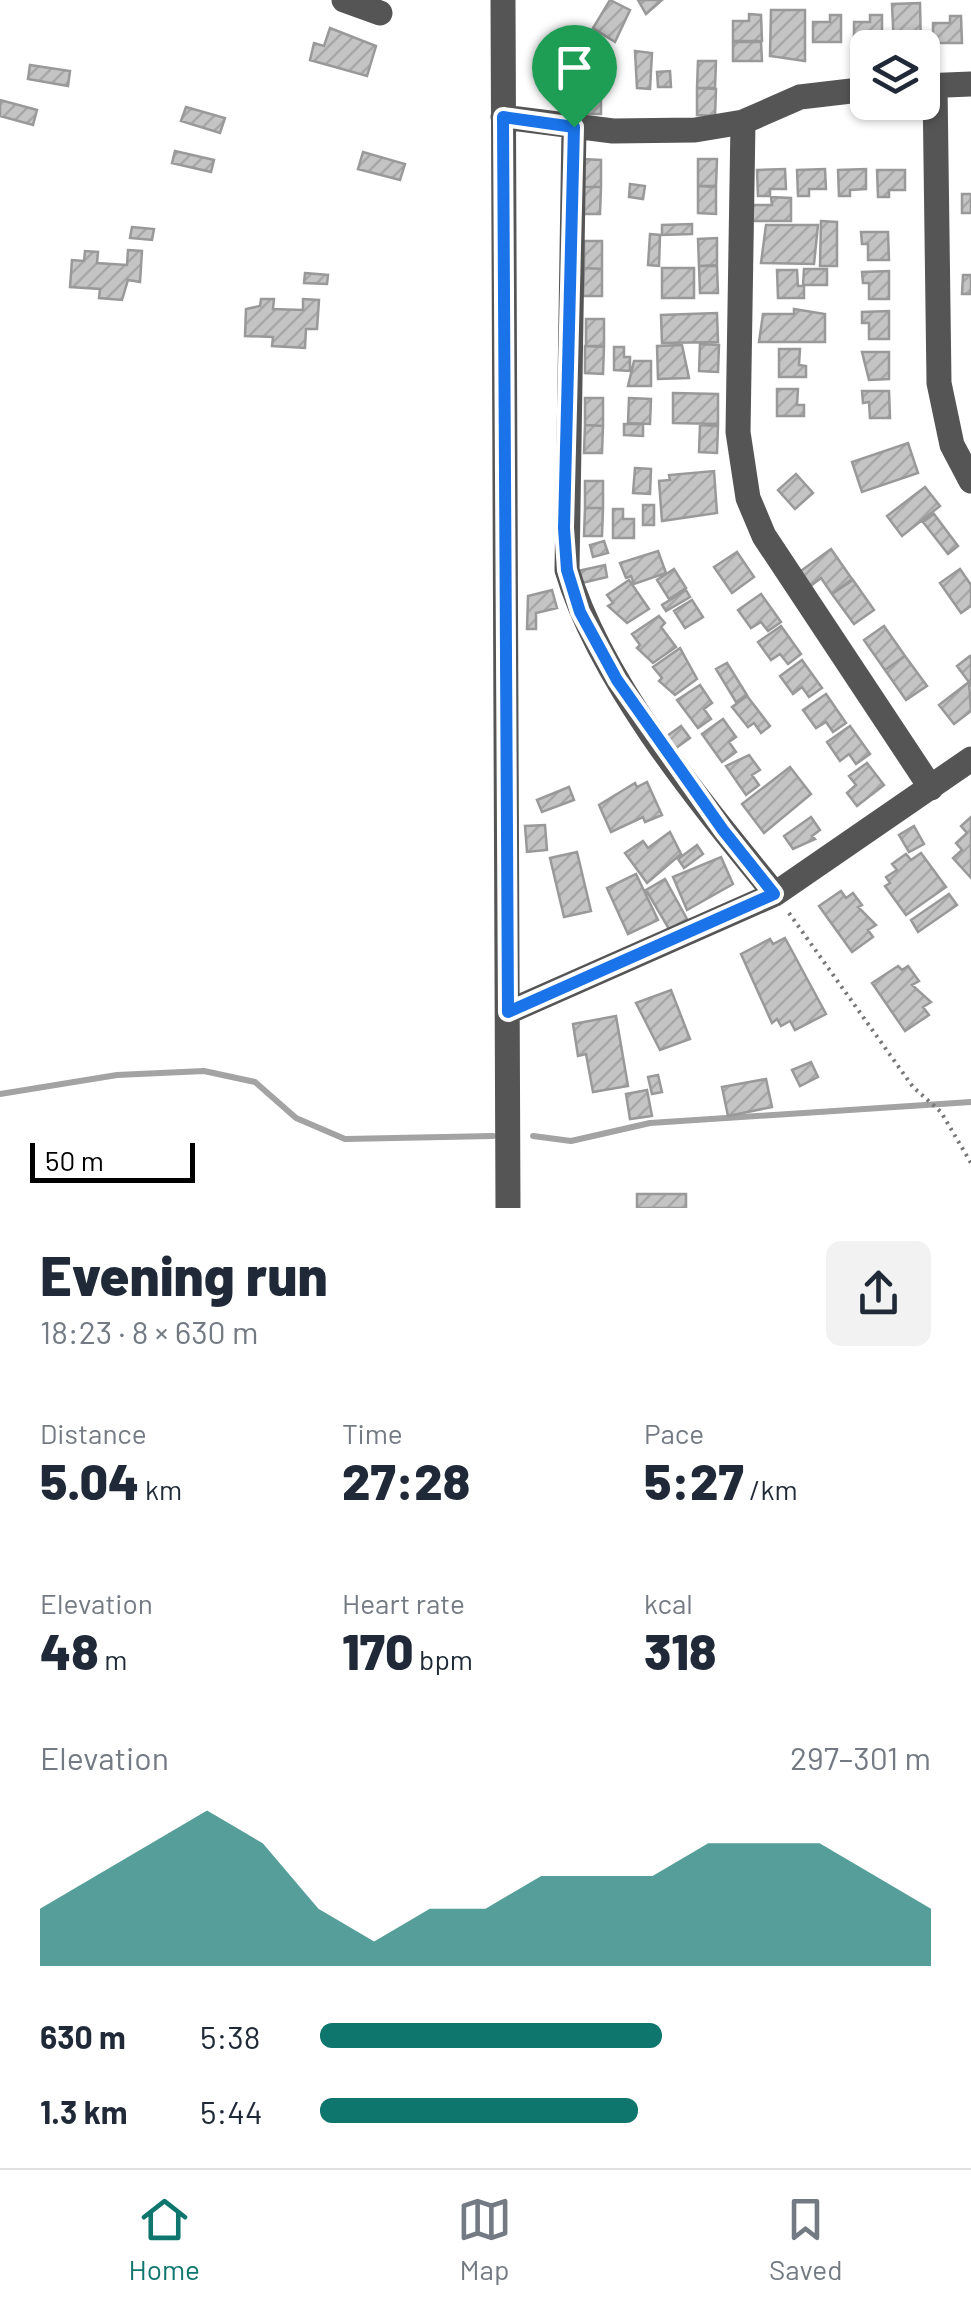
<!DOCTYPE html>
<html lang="en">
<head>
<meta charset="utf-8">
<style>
  body { margin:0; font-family:Barlow,sans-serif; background:#f2f2f3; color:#1f2937; height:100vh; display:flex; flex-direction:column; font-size:38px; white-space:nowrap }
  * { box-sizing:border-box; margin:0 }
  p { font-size:32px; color:#747a83 }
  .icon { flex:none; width:55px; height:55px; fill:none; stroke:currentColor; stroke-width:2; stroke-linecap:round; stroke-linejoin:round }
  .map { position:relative; height:1208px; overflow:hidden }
  .sheet { display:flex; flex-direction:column; background:#fff; flex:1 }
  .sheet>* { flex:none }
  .fabs { position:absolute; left:850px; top:30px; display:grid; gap:20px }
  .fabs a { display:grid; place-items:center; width:90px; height:90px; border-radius:15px; background:#fff; box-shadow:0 2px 8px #0004; font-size:50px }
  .scale { position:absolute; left:30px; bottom:25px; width:165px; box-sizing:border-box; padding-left:10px; border:5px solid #000; border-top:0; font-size:28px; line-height:35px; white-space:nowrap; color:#000; -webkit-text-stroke:8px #fff; paint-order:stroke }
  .pin { position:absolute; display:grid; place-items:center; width:85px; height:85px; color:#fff; margin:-102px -42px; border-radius:50% 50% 50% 0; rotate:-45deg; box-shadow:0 0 10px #0007 }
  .pin .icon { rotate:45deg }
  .round { display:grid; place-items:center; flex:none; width:105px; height:105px; border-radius:15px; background:#f2f2f3 }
  .overview { display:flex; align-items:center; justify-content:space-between; height:170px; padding:0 40px }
  h1 { font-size:55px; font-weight:800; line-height:75px }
  .metrics { display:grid; grid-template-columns:repeat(3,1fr); gap:15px; height:170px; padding:10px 40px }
  .metrics div { display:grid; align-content:center }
  .metrics b { font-size:50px; font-weight:800 }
  .metrics small { font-size:28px; font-weight:400 }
  .metrics p { font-size:28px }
  .chart { height:280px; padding:20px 40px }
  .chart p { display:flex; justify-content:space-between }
  .chart svg { width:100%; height:180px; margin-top:10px; fill:#0f766e; opacity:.7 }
  ul { padding:0 40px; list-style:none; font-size:32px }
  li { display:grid; grid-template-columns:160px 120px 1fr; align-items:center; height:75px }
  li i { height:25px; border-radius:12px; background:#0f766e }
  .tabs { display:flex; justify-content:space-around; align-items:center; height:140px; border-top:2px solid #e0e1e3; background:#fff; font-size:28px; color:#747a83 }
  .tabs a { display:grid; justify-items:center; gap:5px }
  .tabs .active { color:#0f766e }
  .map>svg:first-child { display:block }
</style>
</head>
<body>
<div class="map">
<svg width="971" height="1208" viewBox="0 0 971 1208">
  <defs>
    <pattern id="building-hatch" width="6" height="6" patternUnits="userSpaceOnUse" patternTransform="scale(2.5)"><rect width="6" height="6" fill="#c4c4c4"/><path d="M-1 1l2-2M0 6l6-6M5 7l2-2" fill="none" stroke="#a7a7a7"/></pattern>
  </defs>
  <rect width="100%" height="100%" fill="#fff"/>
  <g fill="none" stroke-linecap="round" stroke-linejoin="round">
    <!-- stream -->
    <path stroke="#a3a3a3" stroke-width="6" d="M0 1094 117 1075 204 1071 255 1082 296 1118 345 1139 493 1136
      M533 1136 571 1141 650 1123 971 1102"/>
  </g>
  <!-- building -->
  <path fill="url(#building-hatch)" stroke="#999" stroke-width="2.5" d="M610 0 630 10 615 42 593 28Z
    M638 0H662L646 14Z
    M920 3 921 48H894L892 4Z
    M771 10H805V61L770 56Z
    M749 14 761 15 762 41H733V21H749Z
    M830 15H841V42H813V22H830Z
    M870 15H882V42H854V22H870Z
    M950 16H961L962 43H933V23H950Z
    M330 28 376 46 367 76 310 60 314 43 324 46Z
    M733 42H761L762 61H733Z
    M635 51 652 53 650 89 637 88Z
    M577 60H602L601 87H583Z
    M698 61H716L715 88H697Z
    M30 65 70 71 68 86 28 79Z
    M670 71 671 87H658L657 72Z
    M583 87H601V114H583Z
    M697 88 716 89 715 116 697 115Z
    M0 100 37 110 33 125 0 116Z
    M186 107 225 118 220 133 181 121Z
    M175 151 214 160 211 172 172 163Z
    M363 152 405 164 400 180 358 169Z
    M583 159 601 160V187H583Z
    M698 159H717L716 186H698Z
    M785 169 786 189H770V196H758L757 170Z
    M825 169 826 189H809V196H798L797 170Z
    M866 169V189L850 190V196H839L838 170Z
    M877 170H905V190H889V197H878Z
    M630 184 645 186 643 199 629 197Z
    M698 186 716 187V214L698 213Z
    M583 187H601L600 214H582Z
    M962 194H971V213H962Z
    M771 197 791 198V221H751V205H772Z
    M821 221 837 222V266H820Z
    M692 224V234L662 235V225Z
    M766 225H818L814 264 761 263Z
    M132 227 154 229 152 240 130 238Z
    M861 232H888L889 260H868V244H862Z
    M650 234 660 235 659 266 648 265Z
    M717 238V265L699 266 698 239Z
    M584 241H602V269L584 268Z
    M128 250 142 251 140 282 128 280 122 300 99 298 100 289 70 287 72 260 84 261 85 251 98 252 97 263 127 265Z
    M699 266H717L718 293H700Z
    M584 268 602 269V296H583Z
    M662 268H694V298H662Z
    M804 269H827V285H803Z
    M777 270H797L798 286H804V298H778Z
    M889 271V299H869V283H863L862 272Z
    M305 273 328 275 327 284 304 283Z
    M963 275H971V294H962Z
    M261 299H274L273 309 303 310V299L319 300 317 329H306L305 348 272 346 273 337 245 336 246 309 260 306Z
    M794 309 825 314V342H759L763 314H794Z
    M889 311V339H869V323H862V312Z
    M717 313 718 342 662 343 661 315Z
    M586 319H604V346H586Z
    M700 344 719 345 718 372 699 371Z
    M682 345 689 378 658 379 657 346Z
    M585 346 604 347 603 374 585 373Z
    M614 347H624V357H630V371L614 370Z
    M779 349H800L799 365 806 366V377H779Z
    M862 352H889V379L869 380Z
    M634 361H651V386H628Z
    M777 389H798L797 405H804V416H777Z
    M862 391H889L890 418H870L869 402 863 403Z
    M673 393 718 394V424L673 423Z
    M585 398H603V426L585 425Z
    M629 398 651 399 650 424 628 423Z
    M624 424H643V436L624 435Z
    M585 425 603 426 602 453H584Z
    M700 425 718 426 717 453 699 452Z
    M908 443 918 473 862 492 852 462Z
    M635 468 651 469 650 494 633 493Z
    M714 471 717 513 662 521 659 481 670 480 669 475Z
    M796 474 813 493 795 509 778 490Z
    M585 481H603V508H585Z
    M925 487 940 506 902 536 887 516Z
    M643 505H654V525H643Z
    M585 508H603L602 536H584Z
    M613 509H623V519H634V538H613Z
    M934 514 958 546 948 554 923 522Z
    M604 541 608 553 593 557 590 545Z
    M831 549 852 579 832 594 821 578 808 588 798 573Z
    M658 551 666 573 634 584 631 576 626 578 620 563Z
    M737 552 754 577 732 593 714 567Z
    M605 565 607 577 582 583 578 571Z
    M674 569 686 588 669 599 657 580Z
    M960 569 971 585V606L961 613 940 583Z
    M629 580 649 609 627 623 608 606 613 603 607 595Z
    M853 580 874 610 854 624 832 594Z
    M552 590 557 608 536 613V629H527L528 596Z
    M686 590 690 597 666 611 662 605Z
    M761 594 781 622 768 631 761 622 751 628 738 610Z
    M692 600 703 617 685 628 674 611Z
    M659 616 665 623 661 627 676 647 653 663 637 648 640 645 632 634Z
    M781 626 801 654 788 664 780 654 771 660 758 642Z
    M884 626 905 656 885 670 864 640Z
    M680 648 697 679 675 695 659 681 662 678 653 667Z
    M905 656 927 686 906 700 885 670Z
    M970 656 971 657V685L957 666Z
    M802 660 822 688 809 697 802 687 793 694 780 676Z
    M727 663 747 695 736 702 716 669Z
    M969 682 971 711 954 724 939 705Z
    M700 685 712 703 704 709 711 719 698 728 677 700Z
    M826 694 846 723 833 732 826 722 816 728 803 710Z
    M747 696 770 726 761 733 754 723 748 727 732 707Z
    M723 719 736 737 729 742 736 752 722 762 702 734Z
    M681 726 690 738 676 748 667 736Z
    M850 726 870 754 856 764 849 754 840 761 827 742Z
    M749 755 760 770 752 775 759 785 746 795 726 766Z
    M867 763 884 785 857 806 847 793 856 785 849 776Z
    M790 767 811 794 764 833 742 804Z
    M647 782 662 815 645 822 643 817 611 832 599 805 635 783 637 787Z
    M569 787 574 800 542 812 537 800Z
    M811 817 820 830 812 836 815 839 793 849 784 836Z
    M971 817V878L953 858 962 850 956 843 967 833 961 826Z
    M545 825 547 850 527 852 525 826Z
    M914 826 924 844 909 852 899 835Z
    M670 832 681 854 647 883 625 853 643 841 648 848Z
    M697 845 703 854 684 868 678 859Z
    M577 852 591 911 564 917 550 858Z
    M921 853 946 887 906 915 885 886 890 883 886 877 897 870 892 864 906 854 911 860Z
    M721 857 733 884 687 910 673 877Z
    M636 874 658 920 628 934 607 888Z
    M665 879 687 919 669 929 646 890Z
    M841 891 846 898 853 893 862 905 858 907 876 925 868 930 873 937 852 952 819 906Z
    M949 894 957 905 918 932 911 920Z
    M785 938 826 1014 795 1030 790 1021 781 1026 777 1019 772 1023 741 954 770 939 773 944Z
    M898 966 902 970 908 966 919 981 912 985 931 1002 923 1007 929 1015 905 1031 872 983Z
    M671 990 690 1039 660 1050 636 1003Z
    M616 1016 628 1086 593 1092 586 1054 578 1056 573 1024Z
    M811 1062 818 1077 800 1086 792 1070Z
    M658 1075 662 1092 652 1094 648 1077Z
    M766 1079 772 1107 728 1116 722 1087Z
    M647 1090 652 1116 630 1119 626 1094Z
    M637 1194H686V1208H637Z"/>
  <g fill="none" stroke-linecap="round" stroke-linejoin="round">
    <!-- path -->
    <path stroke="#777" stroke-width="4" stroke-dasharray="2.5 5" stroke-linecap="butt" d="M789 913 913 1087 941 1112 971 1163"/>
    <!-- minor -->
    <path stroke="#555" stroke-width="25" d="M344 0 380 13
      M503 0 508 1208
      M935 85 939 383 952 445 971 481
      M922 86 971 84
      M503 117 613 131 695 130 743 122 800 97 868 89
      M743 122 738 432 748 498 764 536 931 788
      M574 127 567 570C601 683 700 802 775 894
      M508 1012 775 894 971 759"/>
  </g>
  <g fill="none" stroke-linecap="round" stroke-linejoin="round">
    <!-- route casing -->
    <g stroke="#fff" stroke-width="20">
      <path id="route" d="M503 117 574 127 564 528 567 570 580 612 617 680 723 830 774 894 508 1012Z"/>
    </g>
    <!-- route -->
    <use href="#route" stroke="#1a73e8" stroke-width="12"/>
  </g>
</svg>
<div class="fabs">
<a><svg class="icon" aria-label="layers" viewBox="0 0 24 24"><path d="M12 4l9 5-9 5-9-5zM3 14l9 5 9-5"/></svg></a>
</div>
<div class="scale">50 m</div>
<div class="pin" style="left:574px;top:127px;background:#1e9e55"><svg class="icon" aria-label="arrive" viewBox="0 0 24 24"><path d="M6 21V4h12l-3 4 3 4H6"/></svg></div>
</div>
<section class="sheet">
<div class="overview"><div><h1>Evening run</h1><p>18:23 · 8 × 630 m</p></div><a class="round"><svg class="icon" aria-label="share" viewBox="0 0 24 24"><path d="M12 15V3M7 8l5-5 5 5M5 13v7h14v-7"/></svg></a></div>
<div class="metrics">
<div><p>Distance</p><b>5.04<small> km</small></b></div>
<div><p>Time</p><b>27:28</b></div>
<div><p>Pace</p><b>5:27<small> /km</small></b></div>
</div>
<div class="metrics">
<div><p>Elevation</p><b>48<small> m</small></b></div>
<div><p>Heart rate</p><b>170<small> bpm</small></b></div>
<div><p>kcal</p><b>318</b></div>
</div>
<div class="chart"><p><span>Elevation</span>297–301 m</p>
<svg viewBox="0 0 160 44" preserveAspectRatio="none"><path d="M0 44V30L10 22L20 14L30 6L40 14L50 30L60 38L70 30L80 30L90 22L100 22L110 22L120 14L130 14L140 14L150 22L160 30V44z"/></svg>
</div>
<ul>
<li><b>630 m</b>5:38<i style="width:56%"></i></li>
<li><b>1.3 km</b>5:44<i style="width:52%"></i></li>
</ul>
</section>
<nav class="tabs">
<a class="active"><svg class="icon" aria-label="home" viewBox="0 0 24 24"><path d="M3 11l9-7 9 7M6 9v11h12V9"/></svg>Home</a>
<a><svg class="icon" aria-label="map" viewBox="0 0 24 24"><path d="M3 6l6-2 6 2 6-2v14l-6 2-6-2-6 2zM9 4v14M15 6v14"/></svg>Map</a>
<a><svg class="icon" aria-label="saved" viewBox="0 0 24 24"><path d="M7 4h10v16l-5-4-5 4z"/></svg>Saved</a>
</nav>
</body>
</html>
